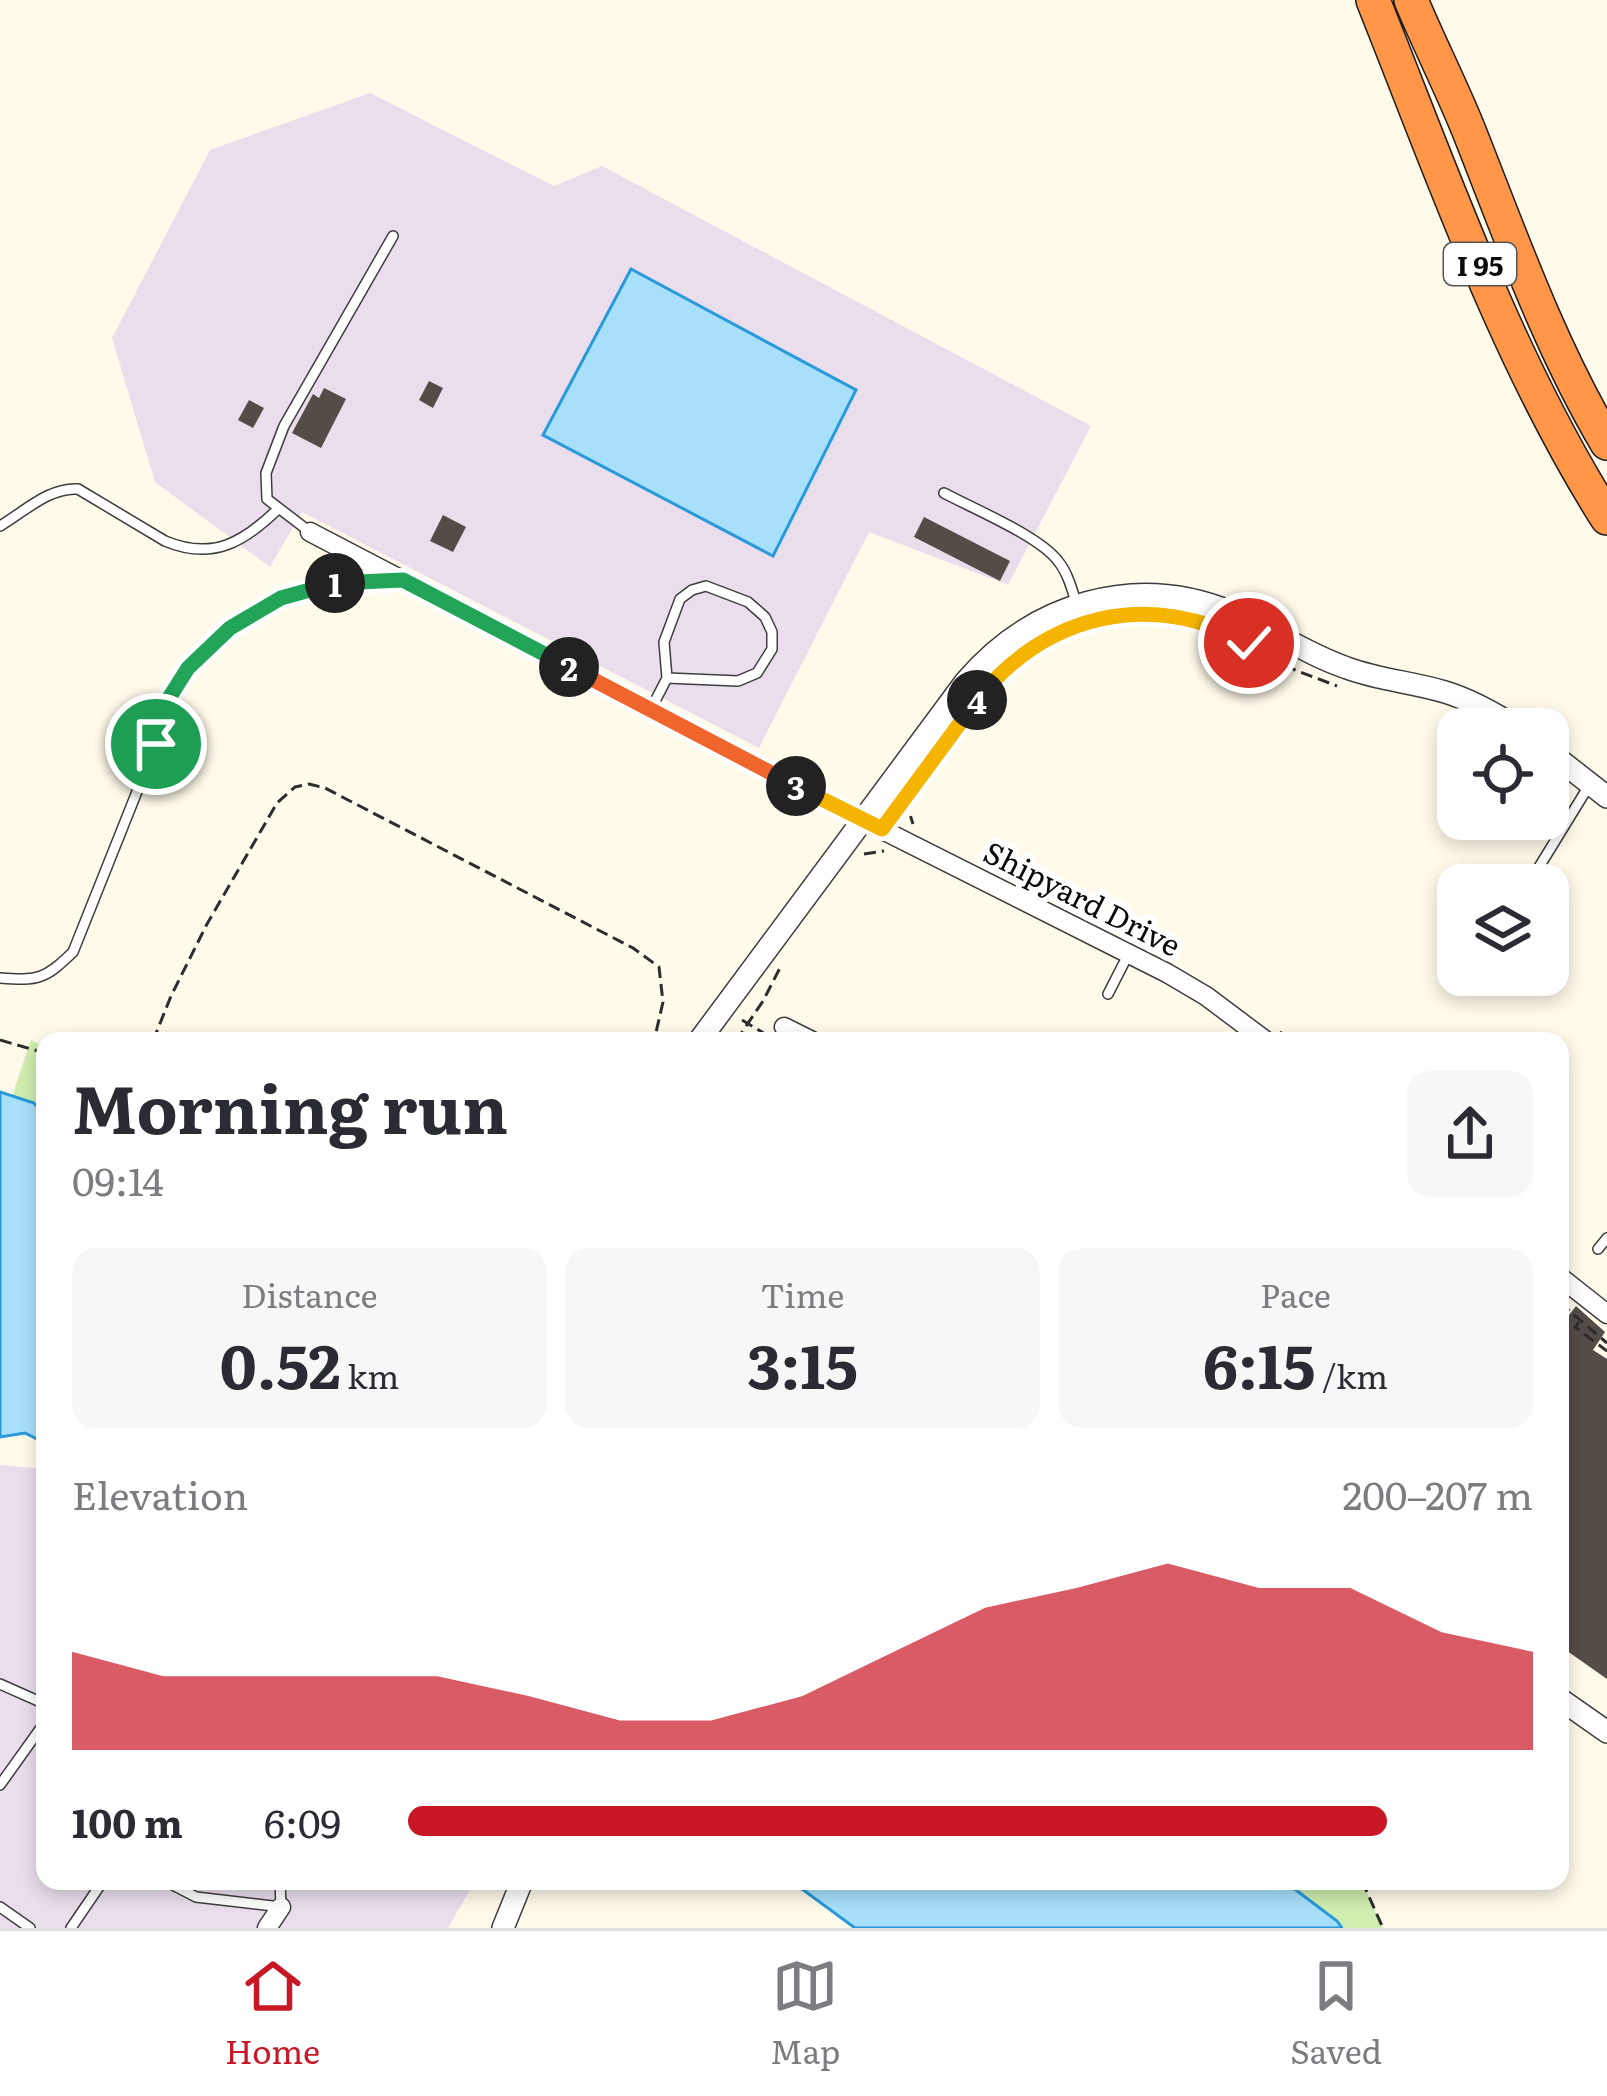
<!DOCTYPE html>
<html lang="en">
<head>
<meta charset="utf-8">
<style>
  body { margin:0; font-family:Literata,serif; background:#f7f7f7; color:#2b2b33; height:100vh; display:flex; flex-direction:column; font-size:45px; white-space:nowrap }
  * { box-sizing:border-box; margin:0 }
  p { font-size:39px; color:#7c7c81 }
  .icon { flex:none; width:66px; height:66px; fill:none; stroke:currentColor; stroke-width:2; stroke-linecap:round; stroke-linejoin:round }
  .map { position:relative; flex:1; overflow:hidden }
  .side { position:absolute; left:36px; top:1032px; width:1533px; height:858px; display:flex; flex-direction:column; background:#fff; border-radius:24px; box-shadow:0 6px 18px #0003 }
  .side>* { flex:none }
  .controls { position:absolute; left:1437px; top:708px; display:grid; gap:24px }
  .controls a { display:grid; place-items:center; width:132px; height:132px; border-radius:24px; background:#fff; box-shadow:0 6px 18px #0003; font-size:60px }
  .pin { position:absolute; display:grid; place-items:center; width:102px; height:102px; color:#fff; margin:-51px; border:6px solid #fff; border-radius:50%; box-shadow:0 3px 12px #0007 }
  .km { position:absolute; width:60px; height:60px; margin:-30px; border-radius:50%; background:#222; color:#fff; font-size:33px; line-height:60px; text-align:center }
  .round { display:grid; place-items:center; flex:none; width:126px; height:126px; border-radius:24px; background:#f7f7f7 }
  .head { display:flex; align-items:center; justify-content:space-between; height:204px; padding:0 36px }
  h1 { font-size:66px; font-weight:700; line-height:90px }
  .metrics { display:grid; grid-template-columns:repeat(3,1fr); gap:18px; height:204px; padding:12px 36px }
  .metrics div { display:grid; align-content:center; border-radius:24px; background:#f7f7f7; text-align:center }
  .metrics b { font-size:60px; font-weight:700 }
  .metrics small { font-size:33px; font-weight:400 }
  .metrics p { font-size:33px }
  .chart { height:336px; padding:24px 36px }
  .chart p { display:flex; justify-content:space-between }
  .chart svg { width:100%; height:216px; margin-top:12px; fill:#c81725; opacity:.7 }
  ul { padding:0 36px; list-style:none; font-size:39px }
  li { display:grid; grid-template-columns:192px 144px 1fr; align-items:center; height:90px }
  li i { height:30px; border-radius:15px; background:#c81725 }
  .tab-bar { display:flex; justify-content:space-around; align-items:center; height:168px; border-top:3px solid #e1e1e2; background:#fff; font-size:33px; color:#7c7c81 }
  .tab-bar a { display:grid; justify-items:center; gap:6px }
  .tab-bar .current { color:#c81725 }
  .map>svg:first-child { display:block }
</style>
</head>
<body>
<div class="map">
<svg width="1607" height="1928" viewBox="0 0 1607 1928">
  <rect width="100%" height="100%" fill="#fffaea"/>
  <!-- industrial -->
  <path fill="#eadeec" d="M370 93 554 186 602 166 1091 426 1008 585 869 532 759 748 302 512 270 567 155 482 112 338 210 150Z
    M0 1465 45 1469V1881H475L448 1928H0Z"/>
  <!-- green -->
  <path fill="#d1edb0" d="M31 1040 45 1047V1116L34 1103 12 1096Z
    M1284 1881H1362L1383 1928H1345Z"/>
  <!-- water -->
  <path fill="#a8e0fc" stroke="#2899da" stroke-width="3" d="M631 269 856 390 773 556 543 435Z
    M0 1092 34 1103 45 1116V1443L25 1433 0 1437Z
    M791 1881H1284L1337 1921 1342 1928H855Z"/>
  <!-- building -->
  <path fill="#554c47" d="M429 381 443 388 433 408 419 400Z
    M324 388 346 399 321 448 292 433 313 394 319 398Z
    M249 400 264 408 253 428 238 420Z
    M443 515 466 527 453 552 430 541Z
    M924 517 1010 561 1000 581 914 537Z
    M1576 1306 1605 1332 1593 1350 1607 1359V1679L1560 1646V1327Z"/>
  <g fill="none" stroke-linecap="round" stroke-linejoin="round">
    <!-- service casing -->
    <g stroke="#3e3e3e" stroke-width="12">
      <path id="service" d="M944 493C974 509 1039 536 1058 561 1068 573 1072 590 1077 605
        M0 526C24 512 49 487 78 489L165 541C213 561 244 542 278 509
        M310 532 267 499 266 473 284 426 393 236
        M651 709 667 678 738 681 757 673 772 649V632L765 617 748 602 706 586 692 590 680 599 664 642 667 678
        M1528 885 1590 784
        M0 978C39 981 45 979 73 952L156 744 169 698 189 668 229 628 281 599 337 583 391 581
        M1482 978V975
        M1108 994 1129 953
        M1598 1249 1607 1238
        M0 1684 45 1704
        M0 1785 45 1722
        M167 1882 196 1897 281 1907 280 1881
        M0 1907 30 1928
        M71 1928 103 1881"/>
    </g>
    <!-- minor casing -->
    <g stroke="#3e3e3e" stroke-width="21">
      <path id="minor" d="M310 532 839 808 1167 973 1206 996 1266 1041
        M784 1027 812 1041
        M1560 1277 1607 1314
        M267 1928 281 1907"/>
    </g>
    <!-- tertiary casing -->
    <g stroke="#3e3e3e" stroke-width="24">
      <path id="tertiary" d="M1548 751 1607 797
        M699 1041 966 681C1032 604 1134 572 1231 612 1271 629 1306 654 1347 668 1379 680 1412 682 1445 692 1471 700 1496 714 1519 729
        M1560 1699 1607 1732
        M503 1928 522 1881"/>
    </g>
    <!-- motorway casing -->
    <g stroke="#1c1c1c" stroke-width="36">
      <path id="motorway" d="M1373 0C1443 175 1506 358 1607 518
        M1411 0C1430 46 1453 90 1471 136 1512 240 1550 347 1607 443"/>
    </g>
    <!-- path -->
    <path stroke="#2d2d2d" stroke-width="3" stroke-dasharray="12 6" stroke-linecap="butt" d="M1254 646 1295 670 1337 686
      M905 799 913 824
      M864 854 884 851
      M742 1020 770 1037
      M1280 1032 1292 1041
      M0 1040 45 1053
      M153 1041 171 996 207 924 277 803 295 787 309 784 325 788 633 948 659 967 663 1002 654 1041
      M736 1041 763 1001 782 964
      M1560 1303 1607 1343
      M1579 1322 1575 1327 1607 1351
      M1362 1881 1383 1928"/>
    <!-- service -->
    <use href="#service" stroke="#fff" stroke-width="9"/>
    <!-- minor -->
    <use href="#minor" stroke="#fff" stroke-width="18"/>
    <!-- tertiary -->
    <use href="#tertiary" stroke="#fff" stroke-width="21"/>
    <!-- motorway -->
    <use href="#motorway" stroke="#ff9648" stroke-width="33"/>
  </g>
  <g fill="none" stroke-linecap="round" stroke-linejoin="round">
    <!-- split-1 casing -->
    <g stroke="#fff" stroke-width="24">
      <path id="split-1" d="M156 744 169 698 188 668 230 628 281 598 335 583"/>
    </g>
    <!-- split-2 casing -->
    <g stroke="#fff" stroke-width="24">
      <path id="split-2" d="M335 583 403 580 569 667"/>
    </g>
    <!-- split-3 casing -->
    <g stroke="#fff" stroke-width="24">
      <path id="split-3" d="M569 667 796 786"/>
    </g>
    <!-- split-4 casing -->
    <g stroke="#fff" stroke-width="24">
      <path id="split-4" d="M796 786 882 829 977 700"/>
    </g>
    <!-- split-5 casing -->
    <g stroke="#fff" stroke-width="24">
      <path id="split-5" d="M977 700C1046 613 1151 589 1249 643"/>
    </g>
    <!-- split-1 -->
    <use href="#split-1" stroke="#22a559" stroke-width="15"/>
    <!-- split-2 -->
    <use href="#split-2" stroke="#22a559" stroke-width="15"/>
    <!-- split-3 -->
    <use href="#split-3" stroke="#f0652b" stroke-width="15"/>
    <!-- split-4 -->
    <use href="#split-4" stroke="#f5b400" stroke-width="15"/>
    <!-- split-5 -->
    <use href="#split-5" stroke="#f5b400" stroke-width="15"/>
  </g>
  <g text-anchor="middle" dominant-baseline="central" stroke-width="12" stroke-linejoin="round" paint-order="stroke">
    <!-- shield labels -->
    <rect fill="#fff" stroke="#545454" stroke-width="3" x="1444" y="243" width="72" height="42" rx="9"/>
    <g font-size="27" font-weight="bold" fill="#0b0b0b">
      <text x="1480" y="264">I 95</text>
    </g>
    <!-- street labels -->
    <g font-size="30" fill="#0b0b0b" stroke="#fff">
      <text transform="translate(1083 897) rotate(27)">Shipyard Drive</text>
    </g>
  </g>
</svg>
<div class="controls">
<a><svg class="icon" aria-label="locate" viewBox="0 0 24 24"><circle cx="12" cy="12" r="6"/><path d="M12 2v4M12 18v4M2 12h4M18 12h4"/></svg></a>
<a><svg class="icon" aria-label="layers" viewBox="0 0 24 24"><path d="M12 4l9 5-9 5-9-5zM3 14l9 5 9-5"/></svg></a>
</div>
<div class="pin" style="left:156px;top:744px;background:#1e9e55"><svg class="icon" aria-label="arrive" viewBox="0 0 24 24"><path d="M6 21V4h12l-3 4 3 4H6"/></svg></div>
<div class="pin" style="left:1249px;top:643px;background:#d93025"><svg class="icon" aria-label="check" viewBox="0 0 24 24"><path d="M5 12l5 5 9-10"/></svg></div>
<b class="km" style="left:335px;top:583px">1</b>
<b class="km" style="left:569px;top:667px">2</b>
<b class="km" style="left:796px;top:786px">3</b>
<b class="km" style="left:977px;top:700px">4</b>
<section class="side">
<div class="head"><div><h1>Morning run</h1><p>09:14</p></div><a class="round"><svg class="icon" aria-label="share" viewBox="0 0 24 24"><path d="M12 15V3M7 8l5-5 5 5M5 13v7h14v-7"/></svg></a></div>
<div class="metrics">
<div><p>Distance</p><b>0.52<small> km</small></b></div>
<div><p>Time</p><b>3:15</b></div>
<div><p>Pace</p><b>6:15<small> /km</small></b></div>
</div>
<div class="chart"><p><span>Elevation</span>200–207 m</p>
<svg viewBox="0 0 160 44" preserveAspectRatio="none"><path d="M0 44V24L10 29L20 29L30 29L40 29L50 33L60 38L70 38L80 33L90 24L100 15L110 11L120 6L130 11L140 11L150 20L160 24V44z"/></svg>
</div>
<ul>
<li><b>100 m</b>6:09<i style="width:87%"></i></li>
</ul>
</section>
</div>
<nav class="tab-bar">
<a class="current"><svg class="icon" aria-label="home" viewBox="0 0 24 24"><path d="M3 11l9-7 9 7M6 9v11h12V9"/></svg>Home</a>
<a><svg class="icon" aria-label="map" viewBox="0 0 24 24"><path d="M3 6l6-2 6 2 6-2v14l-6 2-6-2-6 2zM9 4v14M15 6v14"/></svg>Map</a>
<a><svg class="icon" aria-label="saved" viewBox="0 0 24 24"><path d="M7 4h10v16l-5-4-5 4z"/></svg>Saved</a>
</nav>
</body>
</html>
